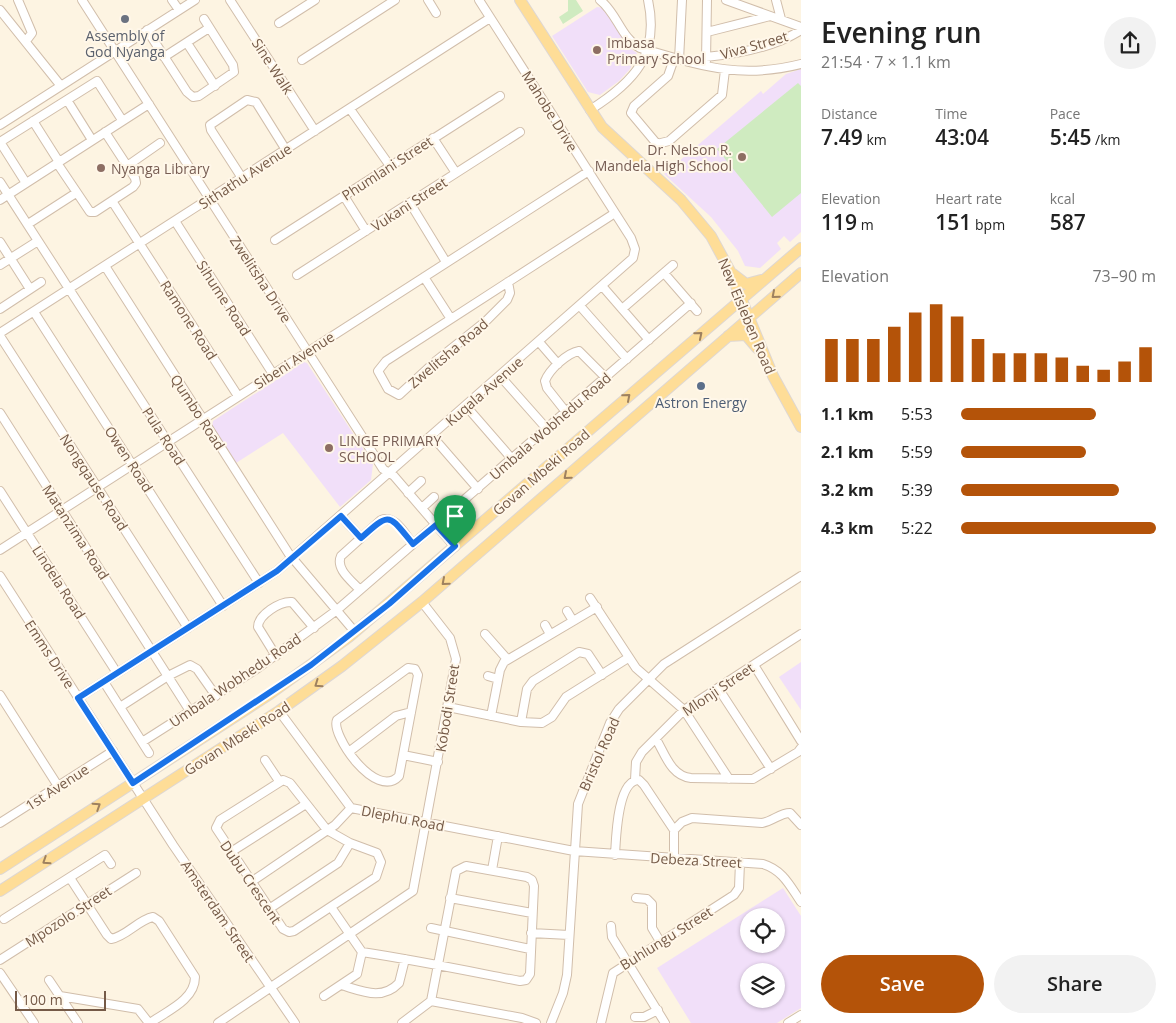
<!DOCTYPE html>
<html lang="en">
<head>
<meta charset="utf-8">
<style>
  body { margin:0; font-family:"Open Sans",sans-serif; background:#f2f2f2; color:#222; height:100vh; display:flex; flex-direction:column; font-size:19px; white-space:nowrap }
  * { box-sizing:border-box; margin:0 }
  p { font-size:16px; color:#767676 }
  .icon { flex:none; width:28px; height:28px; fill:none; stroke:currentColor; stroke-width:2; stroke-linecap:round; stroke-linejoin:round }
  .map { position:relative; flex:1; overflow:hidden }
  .details { display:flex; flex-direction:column; background:#fff; width:375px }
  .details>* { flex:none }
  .tools { position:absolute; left:740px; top:908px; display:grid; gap:10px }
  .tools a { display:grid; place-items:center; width:45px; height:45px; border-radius:50%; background:#fff; box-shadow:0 1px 4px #0004; font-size:25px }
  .scale { position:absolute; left:15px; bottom:12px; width:91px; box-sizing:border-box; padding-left:5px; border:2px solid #755a47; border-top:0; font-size:14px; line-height:18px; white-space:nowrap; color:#755a47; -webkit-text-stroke:4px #fff7e9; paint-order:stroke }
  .pin { position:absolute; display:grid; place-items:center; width:42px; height:42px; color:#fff; margin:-51px -21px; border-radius:50% 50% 50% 0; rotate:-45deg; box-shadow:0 0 5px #0007 }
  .pin .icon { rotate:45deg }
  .round { display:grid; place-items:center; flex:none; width:52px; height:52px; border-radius:26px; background:#f2f2f2 }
  .summary { display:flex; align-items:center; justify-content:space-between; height:85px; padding:0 20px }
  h1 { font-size:28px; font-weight:600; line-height:38px }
  .figures { display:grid; grid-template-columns:repeat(3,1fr); gap:8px; height:85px; padding:5px 20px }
  .figures div { display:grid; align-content:center }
  .figures b { font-size:21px; font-weight:600 }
  .figures small { font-size:14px; font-weight:400 }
  .figures p { font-size:14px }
  .chart { height:140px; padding:10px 20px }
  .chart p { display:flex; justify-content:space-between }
  .chart svg { width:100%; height:90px; margin-top:5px; stroke:#b45309; stroke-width:6 }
  .primary-button { display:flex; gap:10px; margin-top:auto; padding:10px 20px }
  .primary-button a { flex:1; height:58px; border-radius:30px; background:#b45309; color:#fff; font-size:20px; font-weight:600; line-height:58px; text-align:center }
  .primary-button a+a { background:#f2f2f2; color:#222 }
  ul { padding:0 20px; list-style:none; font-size:16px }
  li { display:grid; grid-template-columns:80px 60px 1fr; align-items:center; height:38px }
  li i { height:12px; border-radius:6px; background:#b45309 }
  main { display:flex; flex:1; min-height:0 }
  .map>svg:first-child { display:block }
</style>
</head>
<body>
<main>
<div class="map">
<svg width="801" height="1023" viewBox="0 0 801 1023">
  <rect width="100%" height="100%" fill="#fdf4e2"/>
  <!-- education -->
  <path fill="#f1dff9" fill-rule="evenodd" d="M597 7 605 8 631 49 637 53 630 69 619 81 600 95 588 92 552 36Z
    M801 69V232L790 242 784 236 777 243 781 249 760 268 745 266 738 251 711 217 664 174 761 91 763 94 786 74Z
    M304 362 307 363 373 464 371 480 340 507 283 433 236 463 212 426 213 421Z
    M801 662V710L779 677Z
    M783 888 801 916V1008L777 1023H691L657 968ZM749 916H776V944H749ZM749 971H776V999H749Z"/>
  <!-- green -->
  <path fill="#cfebc0" d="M568 0H576L583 11 563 24 559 17 568 11Z
    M798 83 801 86V193L772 217 717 149Z"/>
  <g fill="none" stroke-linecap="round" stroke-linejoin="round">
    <!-- minor casing -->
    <g stroke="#d1beab" stroke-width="10">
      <path id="minor" d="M18 0 32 33 26 41
        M82 0 383 469 394 476 455 547
        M172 0 179 10
        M230 0 315 131
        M428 0 436 13
        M600 0C617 13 621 38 640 48 699 65 738 80 801 64
        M726 0 801 27
        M776 0 781 19
        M0 10 61 86
        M279 23 315 0
        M147 30 187 92 193 97 199 96 234 72 233 65 204 19
        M707 32 770 16
        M187 43 215 86
        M164 57 209 28
        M706 57C737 54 775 47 801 30
        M674 59 668 76 634 106 631 113 657 144 669 141 722 95 725 70
        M302 60 395 0
        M679 60 682 0
        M706 61 707 0
        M67 100 92 140
        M350 109 390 166
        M590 110C634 82 660 55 648 0
        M33 121 59 162
        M0 125 195 0
        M433 138 456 173
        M57 163 90 212H95L133 187 136 183 135 178 105 132
        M127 166 160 143
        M242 178 211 130 210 125 247 100 256 102 286 150
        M0 182 259 583
        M26 183 0 142 97 81 122 120
        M344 196 366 231
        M0 200 149 104
        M112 201 238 396
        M410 203 446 262
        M175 221 273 374
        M28 224 76 193
        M275 240 500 96
        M0 242 30 289
        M0 265 38 241
        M105 266 289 554 355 632
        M664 273 697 311
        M297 275 520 132
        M424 277 451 319
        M508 282 510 293 507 300 485 322 436 361 399 395 388 389 378 371 386 361 615 213
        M603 287 649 340
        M580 306 627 359
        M0 309 41 282
        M622 309 673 265
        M34 312 223 606
        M0 333 490 18
        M0 336 188 628
        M539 342 558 364
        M500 376 547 429
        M466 406 512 459
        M566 412 547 388 545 381C549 370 567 353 579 351L605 377
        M0 413 190 711
        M432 436 478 489
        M0 491 117 673
        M408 493 421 481
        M422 508 434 497
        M341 516 361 538
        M0 550 589 171
        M0 576 173 845 295 1023
        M360 590C352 581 335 569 341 556L381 520C395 514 405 535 413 544
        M590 598 636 668 684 710 729 779
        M567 611 573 621
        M545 625 550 634
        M485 634 507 659
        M276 656 258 627C258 615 280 601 292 602L314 628
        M754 665 801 741
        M408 668 415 669 418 675 399 776C376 801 330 734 337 720Z
        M488 676 498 679
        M104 682 149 753
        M718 688 771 769
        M0 695 58 786
        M78 698 277 571 633 258 635 249 631 238 479 0
        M120 707 168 676 190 665 197 669 216 696
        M448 707 521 722 542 723 552 717 566 697 628 658
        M279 711 351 808 574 851 763 864C783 870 790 886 801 902
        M491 716 500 670 504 662 597 607
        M521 722 527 689 533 681 579 652 588 654 602 675
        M656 739C665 754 671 776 691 778L753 779 798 752 801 748
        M142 742 258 668 337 610 691 303
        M350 751 396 716 411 712
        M403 755 438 762
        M265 760 279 781
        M283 780 290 783 327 830 350 843 377 853 381 862 376 877 294 931 289 932 283 929 216 828 220 820Z
        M635 780 636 762 642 752 684 710 801 634
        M0 823 113 751
        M231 852 306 804
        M615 855C616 840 617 780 639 780L644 785 674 830
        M674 859V830L682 822 692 818 762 823C773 821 780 813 790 813L801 825
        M492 870 498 836
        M70 878 107 935 111 939C127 936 138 920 153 917L159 921 195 977C195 1000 167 1011 150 1023
        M251 882 335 825 351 808
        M450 898 532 913
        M636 898 647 899 652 904V928L661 943
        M331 907 362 952C415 960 468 971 520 981L526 980 530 974 534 886 532 880 527 877 466 866 456 871 431 1001 402 1023
        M269 909 338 863 350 843
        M4 919 105 855 111 864
        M611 926 612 937 665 1023
        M431 928 530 949
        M531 933 569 935
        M0 960 136 873
        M0 973 34 1023
        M49 980 78 1023
        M341 985C362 991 382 1001 399 983L405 959
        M60 996 138 1009 149 1023
        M324 996 357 974 362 952
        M431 1001 522 1018 536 1023
        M635 1017H644L658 1010
        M218 1023 413 891 456 659 450 638 422 602
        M551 1023 563 993 567 975 578 804 610 723 619 709 664 664 801 576
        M601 1023 613 973 734 895 739 888 740 862
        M788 1023 801 1015"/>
    </g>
    <!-- major casing -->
    <g stroke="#ded7d3" stroke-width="12">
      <path id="major" d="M520 0 602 127 681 200 711 236 730 271 773 376 801 427
        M733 274 746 284 761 280
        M728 336 746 335 757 348
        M0 869 270 694 349 637 801 248
        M0 891 279 711 342 666 422 602 801 273"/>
    </g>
    <!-- minor -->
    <use href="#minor" stroke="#fff" stroke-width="8"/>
    <!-- major -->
    <use href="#major" stroke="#fedd97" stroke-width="10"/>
  </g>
  <!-- one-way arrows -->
  <defs><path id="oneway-chevron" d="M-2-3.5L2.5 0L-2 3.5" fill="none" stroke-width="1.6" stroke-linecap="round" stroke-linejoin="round" transform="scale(1.25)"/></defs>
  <g stroke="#9e815f">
    <use href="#oneway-chevron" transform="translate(775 295) rotate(139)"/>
    <use href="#oneway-chevron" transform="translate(699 335) rotate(-40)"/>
    <use href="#oneway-chevron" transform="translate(627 397) rotate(-41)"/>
    <use href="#oneway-chevron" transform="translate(567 476) rotate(139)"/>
    <use href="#oneway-chevron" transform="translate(445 582) rotate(139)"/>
    <use href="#oneway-chevron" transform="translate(318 684) rotate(145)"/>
    <use href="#oneway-chevron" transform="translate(97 806) rotate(-33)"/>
    <use href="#oneway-chevron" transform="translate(46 861) rotate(147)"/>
  </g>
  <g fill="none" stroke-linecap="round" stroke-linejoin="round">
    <!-- route casing -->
    <g stroke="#fff" stroke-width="10">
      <path id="route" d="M341 516 361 538C391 511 388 514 413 544L436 525 455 546 389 604 311 665 133 783 78 698 277 571Z"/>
    </g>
    <!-- route -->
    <use href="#route" stroke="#1a73e8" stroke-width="6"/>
  </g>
  <!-- markers -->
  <circle fill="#6b7280" stroke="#fff7e9" stroke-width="2" cx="125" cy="19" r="5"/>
  <g fill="#8d6e63" stroke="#fff7e9" stroke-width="2">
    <circle cx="597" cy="50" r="5"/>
    <circle cx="742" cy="157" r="5"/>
    <circle cx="101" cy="168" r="5"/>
    <circle cx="329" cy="448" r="5"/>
  </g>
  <circle fill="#5c6f8a" stroke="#fff7e9" stroke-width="2" cx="701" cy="386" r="5"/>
  <g text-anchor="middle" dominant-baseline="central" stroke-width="4" stroke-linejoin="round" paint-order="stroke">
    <!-- worship labels -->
    <g font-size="14" fill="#5b616d" stroke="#fff7e9">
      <text x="125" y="35">Assembly of<tspan x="125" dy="16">God Nyanga</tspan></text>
    </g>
    <!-- education labels -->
    <g font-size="14" fill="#785e54" stroke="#fff7e9" text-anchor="start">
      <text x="607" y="42">Imbasa<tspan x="607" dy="16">Primary School</tspan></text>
      <text x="732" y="149" text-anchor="end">Dr. Nelson R.<tspan x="732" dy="16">Mandela High School</tspan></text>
      <text x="111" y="168">Nyanga Library</text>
      <text x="339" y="440">LINGE PRIMARY<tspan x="339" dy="16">SCHOOL</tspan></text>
    </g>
    <!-- street labels -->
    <g font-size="14" fill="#755a47" stroke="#fff7e9">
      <text transform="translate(754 45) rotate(-16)">Viva Street</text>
      <text transform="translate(273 66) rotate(57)">Sine Walk</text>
      <text transform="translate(550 111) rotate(58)">Mahobe Drive</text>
      <text transform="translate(387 168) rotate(-33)">Phumlani Street</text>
      <text transform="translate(245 176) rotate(-33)">Sithathu Avenue</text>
      <text transform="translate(409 204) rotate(-33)">Vukani Street</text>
      <text transform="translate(261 279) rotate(57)">Zwelitsha Drive</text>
      <text transform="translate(224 298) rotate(57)">Sihume Road</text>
      <text transform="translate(747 316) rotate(67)">New Eisleben Road</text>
      <text transform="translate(189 320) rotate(57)">Ramone Road</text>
      <text transform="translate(448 353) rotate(-40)">Zwelitsha Road</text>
      <text transform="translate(294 360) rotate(-33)">Sibeni Avenue</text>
      <text transform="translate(484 391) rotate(-41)">Kuqala Avenue</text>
      <text transform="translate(198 412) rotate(57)">Qumbo Road</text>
      <text transform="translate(550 426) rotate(-41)">Umbala Wobhedu Road</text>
      <text transform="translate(164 436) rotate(57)">Pula Road</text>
      <text transform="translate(129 459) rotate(57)">Owen Road</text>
      <text transform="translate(541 472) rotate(-41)">Govan Mbeki Road</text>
      <text transform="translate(94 482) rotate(57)">Nongqause Road</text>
      <text transform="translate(76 532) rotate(57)">Matanzima Road</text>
      <text transform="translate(59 582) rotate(57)">Lindela Road</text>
      <text transform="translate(50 654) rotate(57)">Emms Drive</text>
      <text transform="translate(235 680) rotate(-34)">Umbala Wobhedu Road</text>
      <text transform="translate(718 689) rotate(-34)">Mlonji Street</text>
      <text transform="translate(447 708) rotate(-81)">Kobodi Street</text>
      <text transform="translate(237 738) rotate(-33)">Govan Mbeki Road</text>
      <text transform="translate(599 754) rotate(-66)">Bristol Road</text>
      <text transform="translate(57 787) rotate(-33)">1st Avenue</text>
      <text transform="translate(403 818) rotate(11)">Dlephu Road</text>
      <text transform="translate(696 860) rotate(3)">Debeza Street</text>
      <text transform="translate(251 882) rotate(56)">Dubu Crescent</text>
      <text transform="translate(218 911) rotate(56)">Amsterdam Street</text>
      <text transform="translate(68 916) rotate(-33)">Mpozolo Street</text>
      <text transform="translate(666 938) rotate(-32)">Buhlungu Street</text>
    </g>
    <!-- service labels -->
    <g font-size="14" fill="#4e5e75" stroke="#fff7e9">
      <text x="701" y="402">Astron Energy</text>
    </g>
  </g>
</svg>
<div class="tools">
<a><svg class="icon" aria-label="locate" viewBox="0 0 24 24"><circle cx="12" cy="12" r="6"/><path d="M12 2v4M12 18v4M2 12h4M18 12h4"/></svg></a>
<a><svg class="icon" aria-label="layers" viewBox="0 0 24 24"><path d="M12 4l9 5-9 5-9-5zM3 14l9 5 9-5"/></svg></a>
</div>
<div class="scale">100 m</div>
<div class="pin" style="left:455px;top:546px;background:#1e9e55"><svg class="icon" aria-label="arrive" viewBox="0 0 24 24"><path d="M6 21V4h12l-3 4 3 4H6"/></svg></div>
</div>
<section class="details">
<div class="summary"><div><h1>Evening run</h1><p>21:54 · 7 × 1.1 km</p></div><a class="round"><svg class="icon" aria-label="share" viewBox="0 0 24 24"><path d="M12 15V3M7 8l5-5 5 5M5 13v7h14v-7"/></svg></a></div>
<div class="figures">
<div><p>Distance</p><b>7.49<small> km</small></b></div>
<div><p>Time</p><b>43:04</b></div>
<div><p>Pace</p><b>5:45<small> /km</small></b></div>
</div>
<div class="figures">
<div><p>Elevation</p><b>119<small> m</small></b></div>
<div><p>Heart rate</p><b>151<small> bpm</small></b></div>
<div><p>kcal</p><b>587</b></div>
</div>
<div class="chart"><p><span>Elevation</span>73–90 m</p>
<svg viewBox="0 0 160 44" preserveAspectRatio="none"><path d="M5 44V23M15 44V23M25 44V23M35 44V17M45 44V10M55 44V6M65 44V12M75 44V23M85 44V30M95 44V30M105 44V30M115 44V32M125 44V36M135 44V38M145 44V34M155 44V27"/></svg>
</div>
<ul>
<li><b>1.1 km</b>5:53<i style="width:69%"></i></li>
<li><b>2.1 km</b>5:59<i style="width:64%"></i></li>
<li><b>3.2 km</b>5:39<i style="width:81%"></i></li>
<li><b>4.3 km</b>5:22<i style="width:100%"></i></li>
</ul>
<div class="primary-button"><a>Save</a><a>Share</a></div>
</section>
</main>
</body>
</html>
